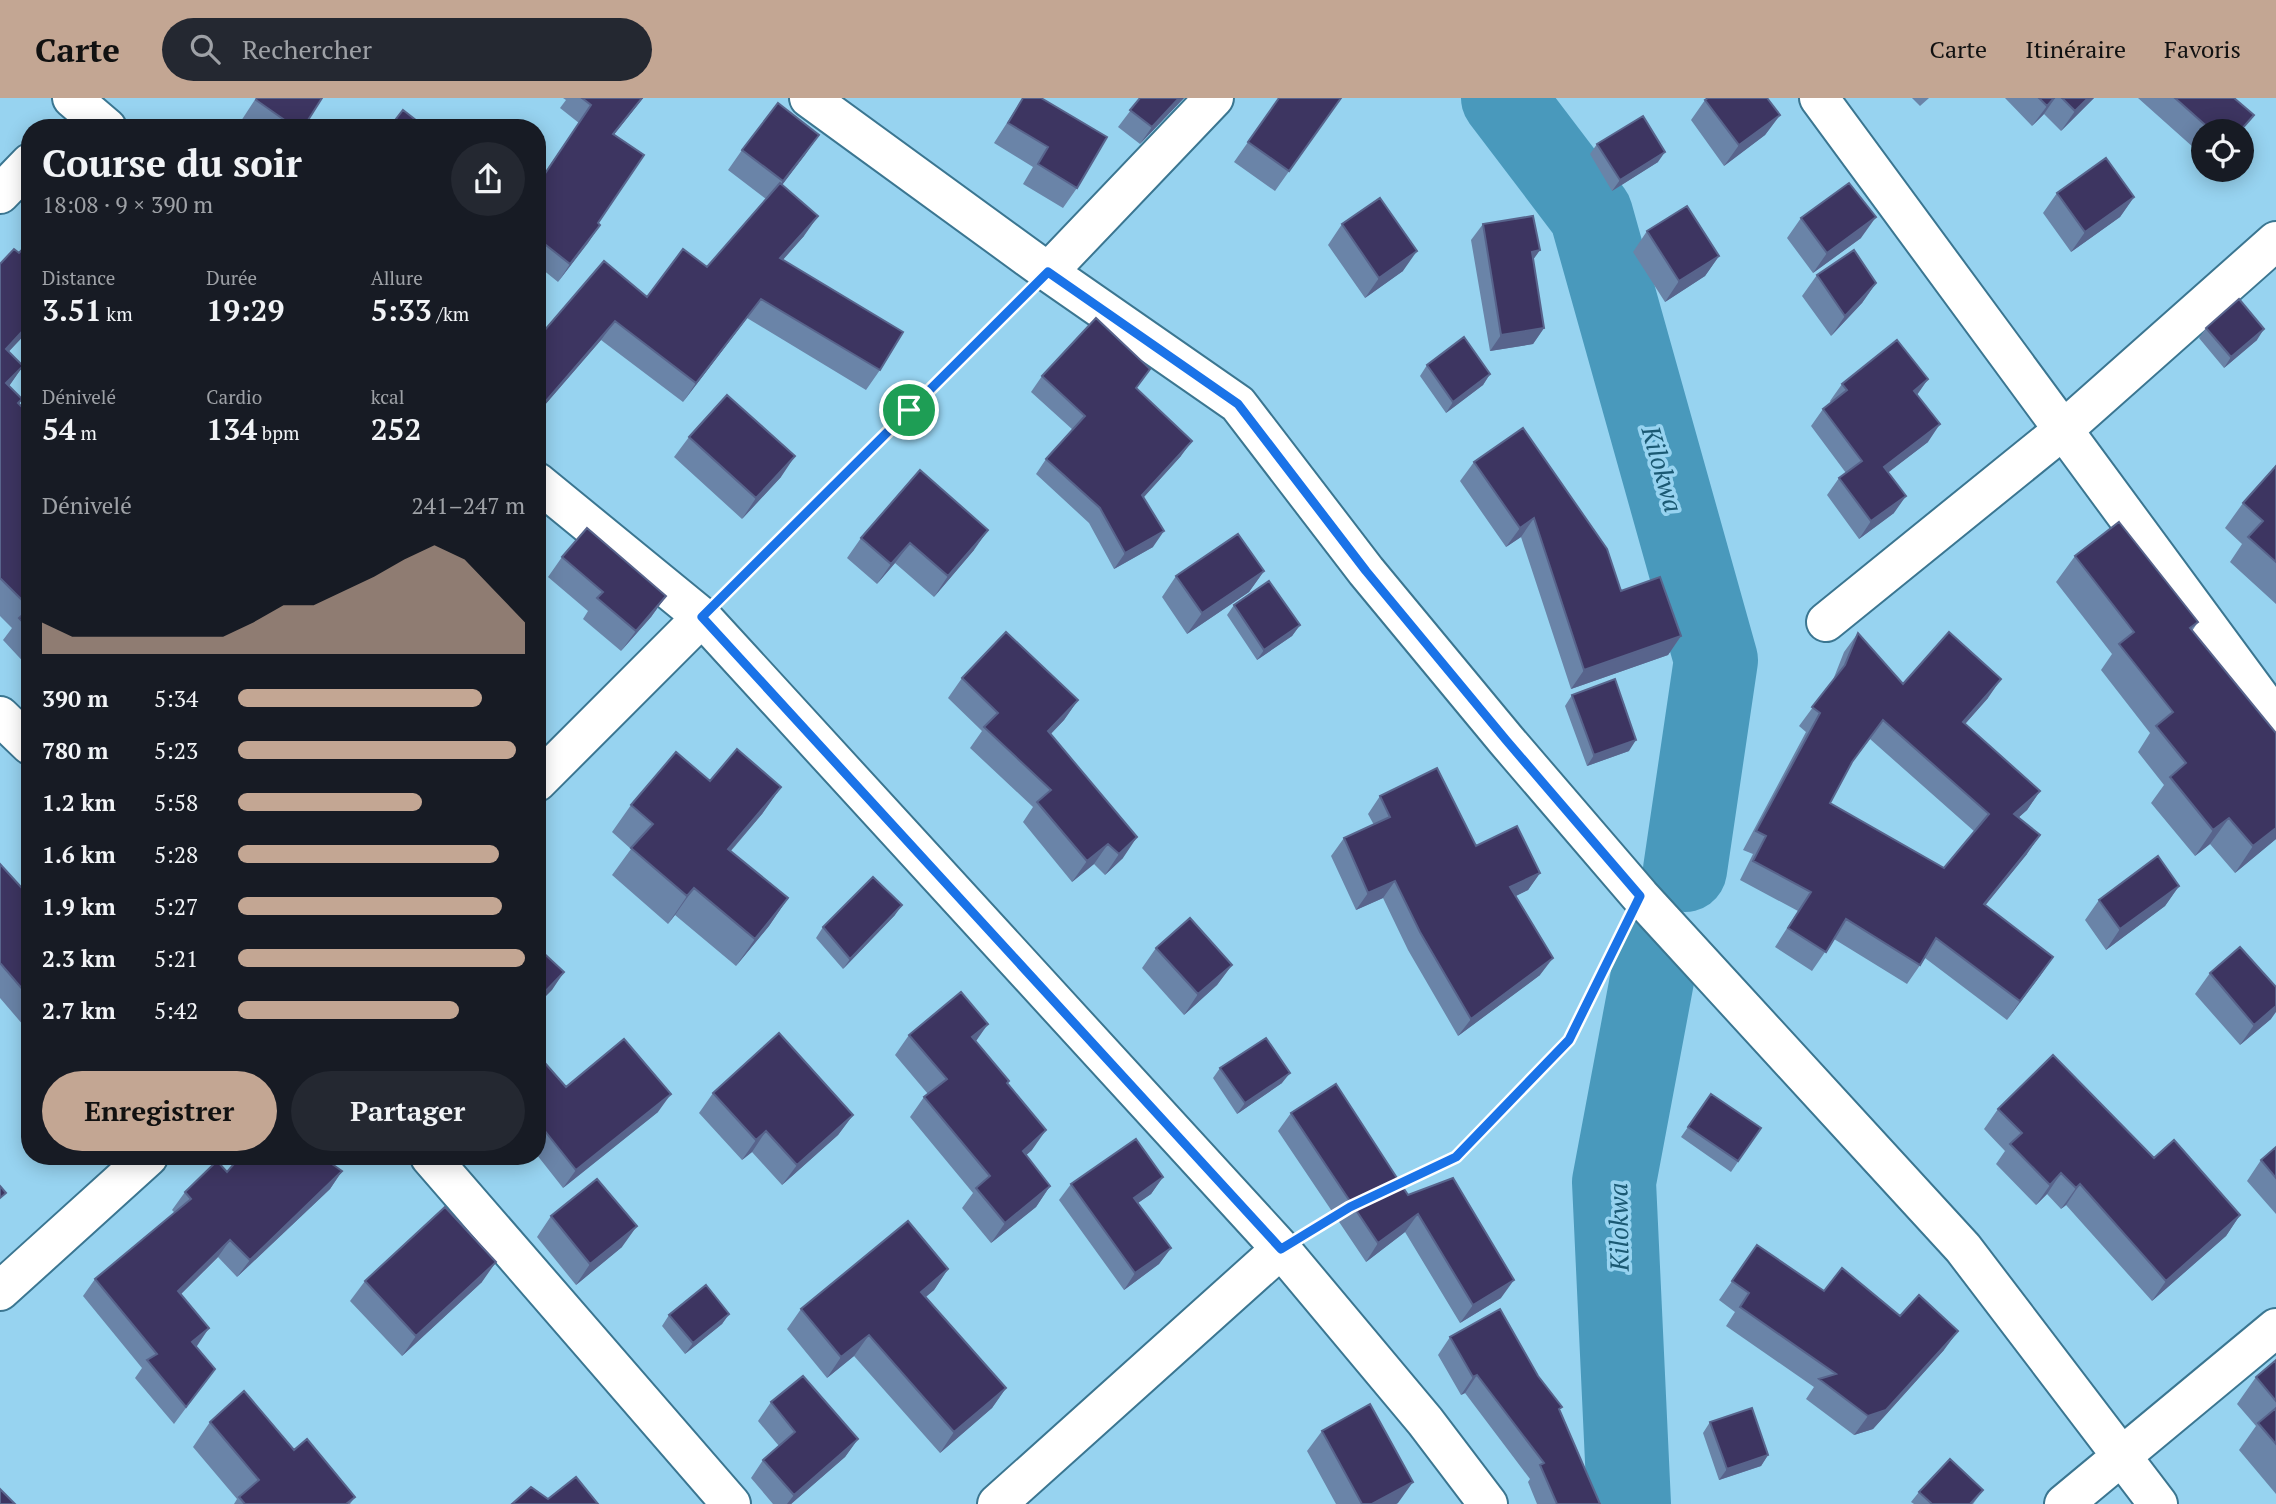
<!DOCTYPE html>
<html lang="fr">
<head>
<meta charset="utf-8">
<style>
  body { margin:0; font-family:"PT Serif",serif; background:#242831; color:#f1f3f6; height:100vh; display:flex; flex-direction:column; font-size:26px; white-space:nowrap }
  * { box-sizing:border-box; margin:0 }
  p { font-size:23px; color:#9ea1a6 }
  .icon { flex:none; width:38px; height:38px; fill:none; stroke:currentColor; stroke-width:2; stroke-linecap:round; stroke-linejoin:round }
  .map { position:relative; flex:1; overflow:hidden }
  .drawer { position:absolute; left:21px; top:21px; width:525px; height:1046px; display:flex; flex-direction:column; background:#171b24; border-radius:28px; box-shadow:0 4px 18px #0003 }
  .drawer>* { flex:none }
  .buttons { position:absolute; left:2191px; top:21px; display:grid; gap:14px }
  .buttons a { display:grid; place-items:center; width:63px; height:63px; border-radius:50%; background:#171b24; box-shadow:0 4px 18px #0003; font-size:35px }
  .pin { position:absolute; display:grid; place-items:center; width:60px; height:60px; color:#fff; margin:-30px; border:4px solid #fff; border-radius:50%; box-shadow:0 2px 7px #0007 }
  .round { display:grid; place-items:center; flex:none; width:74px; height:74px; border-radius:37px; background:#242831 }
  .overview { display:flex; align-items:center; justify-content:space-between; height:119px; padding:0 21px }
  h1 { font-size:38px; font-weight:600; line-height:52px }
  .metrics { display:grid; grid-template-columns:repeat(3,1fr); gap:10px; height:119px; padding:7px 21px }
  .metrics div { display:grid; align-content:center }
  .metrics b { font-size:30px; font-weight:600 }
  .metrics small { font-size:19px; font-weight:400 }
  .metrics p { font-size:19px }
  .chart { height:196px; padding:14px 21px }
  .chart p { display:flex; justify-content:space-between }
  .chart svg { width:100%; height:126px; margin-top:7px; fill:#c3a693; opacity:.7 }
  .button { display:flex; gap:14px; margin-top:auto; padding:14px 21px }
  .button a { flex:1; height:80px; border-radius:42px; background:#c3a693; color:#111; font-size:28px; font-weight:600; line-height:80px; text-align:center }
  .button a+a { background:#242831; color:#f1f3f6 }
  ul { padding:0 21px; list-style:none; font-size:23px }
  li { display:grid; grid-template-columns:112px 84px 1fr; align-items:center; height:52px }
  li i { height:18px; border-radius:9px; background:#c3a693 }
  header { display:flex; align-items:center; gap:42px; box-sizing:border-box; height:98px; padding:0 35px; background:#c3a693; color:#111 }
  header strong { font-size:33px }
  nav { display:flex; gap:38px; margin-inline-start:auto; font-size:24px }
  .search { width:490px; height:63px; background:#242831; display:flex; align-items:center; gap:18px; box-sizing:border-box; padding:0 24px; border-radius:38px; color:#9ea1a6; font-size:26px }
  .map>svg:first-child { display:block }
</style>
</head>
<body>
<header>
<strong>Carte</strong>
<div class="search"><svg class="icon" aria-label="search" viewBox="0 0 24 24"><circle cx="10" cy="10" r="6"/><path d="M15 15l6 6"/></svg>Rechercher</div>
<nav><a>Carte</a><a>Itinéraire</a><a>Favoris</a></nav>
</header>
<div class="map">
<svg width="2276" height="1406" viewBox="0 0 2276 1406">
  <rect width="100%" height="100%" fill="#97d3f0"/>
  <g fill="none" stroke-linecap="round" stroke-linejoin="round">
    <!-- river -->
    <path stroke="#4999bc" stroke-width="84" d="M1503 0 1591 116 1716 562 1685 772
      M1629 1406 1614 1084 1657 855"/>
    <!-- street casing -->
    <g stroke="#3b7691" stroke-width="42">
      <path id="street" d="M72 0 107 30
        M809 0 1048 174 1238 306 1366 473 1506 642 1640 798 1963 1150 2158 1406
        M0 96 30 65
        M1048 174 1214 0
        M537 384 702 519 1281 1151 1425 1323 1488 1406
        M1826 524 2063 332 2276 143
        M0 618 30 647
        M537 684 702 519
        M430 1059 731 1406
        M0 1193 148 1059
        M997 1406 1281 1151
        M2064 1406 2276 1230"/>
    </g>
    <!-- secondary casing -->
    <g stroke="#3b7691" stroke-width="42">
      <path id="secondary" d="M1819 0 2276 621"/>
    </g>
    <!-- path -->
    <path stroke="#608ea4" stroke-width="4.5" stroke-dasharray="3.5 5" stroke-linecap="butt" d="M731 490 1018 204
      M1398 1086 1456 1059 1569 942 1619 839
      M1318 1129 1340 1115"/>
    <!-- street -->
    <use href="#street" stroke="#fff" stroke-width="38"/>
    <!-- secondary -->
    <use href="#secondary" stroke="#fff" stroke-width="38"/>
  </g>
  <!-- wall -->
  <path fill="#6a84a8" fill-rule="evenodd" d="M256 0H322L303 30H252L241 23Z
    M563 0H643L614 36 598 125 600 127 558 184 537 167V76L541 80 579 25 560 10 566 2Z
    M1023 0 1077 90 1063 110 1023 86 1033 69 994 45Z
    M1140 0H1184L1140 46 1118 29Z
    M1279 0H1341L1275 93 1234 64Z
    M1912 0H1929L1920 8Z
    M2005 0H2094L2061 33 2044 16 2032 28Z
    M2138 0H2234L2242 33H2203V58Z
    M1705 2 1780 17 1765 37 1724 68 1691 22Z
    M819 37 782 87 804 138 782 162 880 272 866 292 747 220 683 304 601 242 537 316V241L647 199 707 169 766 101 728 72 742 52Z
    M1597 46 1658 64 1612 93 1590 56Z
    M2057 95 2134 99 2120 119 2071 154 2043 115Z
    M1801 120 1861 140 1813 175 1787 140Z
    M1342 126 1403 173 1365 200 1328 147Z
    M1483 126 1540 152 1533 161 1544 230 1533 246 1490 253 1471 142Z
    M1647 133 1719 158 1705 178 1665 204 1633 154Z
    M30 143V231L8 254 23 268 9 288 22 301 19 306 30 317V571L3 542 12 530 0 518V166L19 155Z
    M1817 177 1876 185 1862 205 1831 238 1802 198Z
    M2206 230 2257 242 2224 270 2199 240Z
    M1427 267 1490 276 1483 287 1446 315 1420 278Z
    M1042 278 1136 290 1181 358 1144 399 1153 449 1114 471 1089 425 1036 376 1046 361 1073 332 1031 294Z
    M1928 281 1917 297 1928 344 1888 374 1894 415 1859 441 1827 397 1839 380 1846 375 1811 328 1823 311 1831 305 1830 303 1842 286Z
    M689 339 781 379 742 421 674 359Z
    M1474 364 1621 493 1681 538 1668 557 1571 591 1521 439 1506 449 1460 383Z
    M2276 368V506L2230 464 2242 446 2225 430 2243 405Z
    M861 440 974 452 934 499 895 465 877 486 847 460Z
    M2075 458 2198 524 2192 533 2276 741 2235 775 2210 746 2195 758 2151 705 2164 687 2138 654 2150 635 2101 572 2112 556 2056 484Z
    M562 459 666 498 651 519 621 553 583 521 588 513 548 479Z
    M1264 473 1249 494 1187 536 1162 499 1176 478Z
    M1234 507 1300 527 1292 538 1257 562 1227 517Z
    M1858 535 1903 586 1988 600 1965 626 2040 693 2027 712 2019 719 2027 756 1985 807 2053 859 2007 922 1925 860 1907 886 1834 841 1812 873 1775 849 1798 813 1740 782 1753 756 1743 752 1806 634 1799 628 1833 582 1844 554ZM1870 641 1975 734 1944 770 1830 705 1849 668Z
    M962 580 1078 602 1064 622 1051 636 1123 760 1105 777 1094 766 1072 784 1023 724 1033 709 970 650 982 633 948 600Z
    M1572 597 1629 653 1587 668 1565 608Z
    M710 683 781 689 762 716 731 753 788 800 769 828 736 868 675 817 668 826 612 777 631 751 612 734 631 707Z
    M1380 698 1476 748 1540 775 1528 792 1515 798 1540 877 1458 938 1408 852 1383 800 1356 812 1331 758 1344 740 1374 727 1368 716Z
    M0 766 30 799V935L0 900Z
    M2179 788 2165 808 2106 852 2085 822 2099 802Z
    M895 817 843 871 816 840 823 829Z
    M1156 850 1232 867 1217 887 1184 917 1142 870Z
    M2210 875 2271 921 2240 947 2195 896Z
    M909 937 976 943 1008 986 1032 1052 1026 1057 1050 1088 1036 1109 991 1145 962 1110 973 1095 910 1019 924 999 928 996 895 957Z
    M537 956 566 989 658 1014 563 1090 537 1057Z
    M1220 970 1282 985 1237 1016 1213 980Z
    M713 995 853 1017 838 1037 782 1087 752 1054 742 1062 699 1015Z
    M1711 996 1761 1030 1731 1074 1681 1039Z
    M1998 1011 2154 1060 2240 1117 2226 1138 2152 1203 2066 1107 2061 1111 2047 1096 2036 1107 1996 1066 2005 1053 1984 1031Z
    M1291 1015 1408 1097 1501 1200 1460 1225 1405 1134 1366 1164 1278 1033Z
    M2276 1049V1116L2247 1083 2261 1062Z
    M342 1073 330 1091 237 1179 218 1159 181 1196 196 1249 215 1271 174 1326 135 1280 142 1270 83 1198 95 1181 175 1115 172 1112 185 1094 227 1074Z
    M1163 1079 1151 1096 1138 1105 1171 1150 1159 1166 1124 1192 1059 1102 1071 1086Z
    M551 1118 622 1149 576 1187 537 1139Z
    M1757 1147 1824 1193 1900 1218 1944 1252 1873 1331 1854 1337 1806 1301 1814 1289 1726 1228 1735 1214 1719 1202Z
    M948 1171 934 1192 926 1199 1006 1290 992 1310 940 1355 854 1258 827 1280 787 1231 801 1211Z
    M365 1183 482 1184 402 1258 350 1203Z
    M729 1216 722 1226 685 1256 662 1228 669 1217Z
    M1450 1239 1538 1278 1559 1313 1600 1406H1537L1528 1384 1530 1381 1465 1295 1461 1297 1438 1257Z
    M2276 1262V1396L2239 1352 2256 1328 2237 1306 2256 1279Z
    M771 1304 858 1341 845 1359 791 1406H773L751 1380 763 1362 779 1348 758 1323Z
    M210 1324 294 1352 355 1399 350 1406H234L237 1401 193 1349Z
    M1710 1324 1768 1357 1761 1368 1719 1382 1703 1335Z
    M1322 1333 1398 1405 1396 1406H1336L1307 1353Z
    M1983 1392 1973 1406H1914L1911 1404 1919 1394Z"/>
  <!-- shaded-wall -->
  <path fill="#58648c" d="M642 0H643L601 53 613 36Z
    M1179 0H1184L1140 46 1152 29Z
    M2054 0H2055L2044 16 2032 28 2047 8Z
    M2088 0H2094L2061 33 2075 13Z
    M1780 17 1765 37 1724 68 1739 47Z
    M819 37 805 57 769 104 783 83Z
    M1665 54 1658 64 1612 93 1620 82Z
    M2134 99 2120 119 2071 154 2085 134Z
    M818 118 804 138 767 180 780 160Z
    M1876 119 1861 140 1813 175 1827 155Z
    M600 127 588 145 558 184 570 166Z
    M1540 152 1528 169 1532 154Z
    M1417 153 1403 173 1365 200 1379 180Z
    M1719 158 1705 178 1665 204 1679 183Z
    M1876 185 1862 205 1831 238 1845 218Z
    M761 201 747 220 683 304 696 285Z
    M615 223 601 242 537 316 546 303Z
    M30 225V231L0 263 6 251Z
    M1544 230 1533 246 1490 253 1501 237Z
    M2264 231 2257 242 2224 270 2231 259Z
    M23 268 7 291 6 285Z
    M1490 276 1483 287 1446 315 1453 304Z
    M1928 281 1916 298 1914 293Z
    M1940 326 1928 344 1872 387 1884 369Z
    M1192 343 1181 358 1132 412 1142 397Z
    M795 358 781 379 742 421 756 400Z
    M1906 398 1894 415 1859 441 1871 423Z
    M1534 420 1521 439 1506 449 1520 430Z
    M988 432 974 452 934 499 948 478Z
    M1164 433 1153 449 1114 471 1125 455Z
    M910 445 895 465 877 486 891 466Z
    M1264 473 1249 494 1187 536 1202 515Z
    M666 498 651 519 621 553 636 533Z
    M1300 527 1292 538 1257 562 1264 552Z
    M1681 538 1668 557 1571 591 1584 572Z
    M2001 581 1988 600 1950 643 1963 624Z
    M1078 602 1064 622 1034 653 1048 633Z
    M1636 642 1629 653 1587 668 1594 657Z
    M781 689 762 716 709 778 728 751Z
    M2040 693 2027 712 2001 735 2014 716Z
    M2229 720 2210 746 2195 758 2213 732Z
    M2276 730V741L2235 775 2253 748Z
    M2040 737 2027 756 1971 825 1984 806Z
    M1137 739 1123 760 1105 777 1119 756Z
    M1108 746 1094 766 1072 784 1087 763Z
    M1540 775 1528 792 1498 807 1510 789Z
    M1395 783 1383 800 1356 812 1368 795Z
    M2179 788 2165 808 2106 852 2120 831Z
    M694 790 675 817 668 826 687 798Z
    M788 800 769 828 736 868 755 841Z
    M902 807 895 817 843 871 850 861Z
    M2053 859 2040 878 2007 922 2020 903Z
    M1553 860 1540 877 1458 938 1471 921Z
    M1232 867 1217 887 1184 917 1198 896Z
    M564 874 552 892 537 907V902Z
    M2276 908V914L2271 921 2240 947 2254 927Z
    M988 926 974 946 972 939Z
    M1290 975 1282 985 1237 1016 1245 1005Z
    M671 996 658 1014 563 1090 576 1072Z
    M853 1017 838 1037 782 1087 797 1067Z
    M1046 1032 1032 1052 1008 1073 1023 1053Z
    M766 1033 752 1054 742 1062 756 1042Z
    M342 1073 330 1091 237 1179 250 1162Z
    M2061 1075 2047 1096 2036 1107 2050 1087Z
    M1163 1079 1151 1096 1122 1116 1134 1100Z
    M2080 1086 2066 1107 2061 1111 2076 1090Z
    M1050 1088 1036 1109 991 1145 1005 1125Z
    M1418 1116 1405 1134 1366 1164 1378 1145Z
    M2240 1117 2226 1138 2152 1203 2166 1183Z
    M637 1128 622 1149 576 1187 590 1166Z
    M230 1142 218 1159 166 1211 178 1193Z
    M1171 1150 1159 1166 1124 1192 1135 1175Z
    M496 1164 482 1184 402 1258 416 1238Z
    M948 1171 934 1192 907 1214 921 1194Z
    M1514 1182 1501 1200 1460 1225 1473 1207Z
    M729 1216 722 1226 685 1256 693 1245Z
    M209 1230 197 1248 180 1262 192 1244Z
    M1958 1233 1944 1252 1873 1331 1854 1337 1868 1318Z
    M869 1237 854 1258 827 1280 841 1259Z
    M1477 1277 1465 1295 1461 1297 1473 1279Z
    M1006 1290 992 1310 940 1355 954 1334Z
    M858 1341 845 1359 791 1406H787L794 1397Z
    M1768 1357 1761 1368 1719 1382 1727 1371Z
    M1413 1384 1398 1405 1396 1406H1372Z"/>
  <!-- building -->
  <path fill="#3d3561" stroke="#58648c" stroke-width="2" fill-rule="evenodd" d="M257 0H322L303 30H296L256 2Z
    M582 0H642L613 36 644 57 598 125 600 127 570 166 537 140V76L542 80 591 7Z
    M1023 0H1041L1107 39 1077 90 1038 66 1048 49 1008 25Z
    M1140 0H1179L1152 29 1130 12Z
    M1279 0H1341L1289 73 1248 44Z
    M1708 0H1767L1780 17 1739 47 1705 2Z
    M2039 0H2054L2047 8Z
    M2062 0H2088L2075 13Z
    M2175 0H2234L2254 17 2240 33H2212Z
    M778 5 819 37 783 83 742 52Z
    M403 12 426 30H389Z
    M1643 18 1665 54 1620 82 1597 46Z
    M2106 60 2134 99 2085 134 2057 95Z
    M780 85 818 118 780 160 903 234 880 272 761 201 696 285 615 223 546 303 537 295V241L604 163 647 199 683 151 707 169Z
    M1849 85 1876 119 1827 155 1801 120Z
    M1380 100 1417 153 1379 180 1342 126Z
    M1687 108 1719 158 1679 183 1647 133Z
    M1533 118 1540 152 1532 154 1544 230 1501 237 1483 126Z
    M30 143V225L6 251 23 268 6 285 22 301 18 305 30 317V510L0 480V166L14 151 19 155Z
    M1854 152 1876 185 1845 218 1817 177Z
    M2239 201 2264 231 2231 259 2206 230Z
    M1096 220 1150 271 1136 290 1192 343 1142 397 1164 433 1125 455 1100 410 1046 361 1085 318 1042 278Z
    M1464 239 1490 276 1453 304 1427 267Z
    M1897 242 1928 281 1914 293 1940 326 1884 369 1906 398 1871 423 1839 380 1862 363 1823 311 1847 292 1842 286Z
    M727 297 795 358 756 400 689 339Z
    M1523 330 1607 451 1621 493 1660 479 1681 538 1584 572 1534 420 1520 430 1474 364Z
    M2276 368V464L2248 439 2263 423 2243 405Z
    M920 372 988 432 948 478 910 445 891 466 861 440Z
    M2119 424 2198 524 2190 530 2276 635V730L2253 748 2229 720 2213 732 2170 679 2186 665 2156 628 2173 614 2119 546 2134 534 2075 458Z
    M587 430 666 498 636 533 597 500 603 494 562 459Z
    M1238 436 1264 473 1202 515 1176 478Z
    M1269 483 1300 527 1264 552 1234 507Z
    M30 510V532L19 520Z
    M1006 534 1078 602 1048 633 1137 739 1119 756 1108 746 1087 763 1037 704 1051 692 984 629 998 615 962 580Z
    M1949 534 2001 581 1963 624 2040 693 2014 716 2040 737 1984 806 2053 859 2020 903 1936 840 1920 867 1846 821 1826 854 1788 830 1811 794 1753 763 1766 738 1756 733 1820 615 1812 609 1845 567 1858 535 1903 586ZM1883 622 1989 716 1944 770 1830 705 1852 664Z
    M1615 581 1636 642 1594 657 1572 597Z
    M737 651 781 689 728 751 788 800 755 841 694 790 687 798 631 750 653 726 631 707 676 654 710 683Z
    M1437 670 1476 748 1517 728 1540 775 1510 789 1553 860 1471 921 1420 834 1395 783 1368 795 1344 740 1390 719 1380 698Z
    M2158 758 2179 788 2120 831 2099 802Z
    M0 766 30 799V900L0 865Z
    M873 779 902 807 850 861 823 829Z
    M1190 820 1232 867 1198 896 1156 850Z
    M537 849 564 874 537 902Z
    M2240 849 2276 889V908L2254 927 2210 875Z
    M961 894 988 926 972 939 1009 983 1007 985 1046 1032 1023 1053 1050 1088 1005 1125 976 1090 990 1078 924 999 947 981 909 937Z
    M779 935 853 1017 797 1067 766 1033 756 1042 713 995Z
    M1266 940 1290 975 1245 1005 1220 970Z
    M624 941 671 996 576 1072 537 1023V956L566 989Z
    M2053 957 2154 1060 2174 1042 2240 1117 2166 1183 2080 1086 2076 1090 2061 1075 2050 1087 2010 1046 2022 1035 1998 1011Z
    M1336 986 1408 1097 1453 1080 1514 1182 1473 1207 1418 1116 1378 1145 1291 1015Z
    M1711 996 1761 1030 1738 1063 1688 1029Z
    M1136 1041 1163 1079 1134 1100 1171 1150 1135 1175 1071 1086Z
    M2276 1049V1080L2261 1062Z
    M240 1059H322L342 1073 250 1162 230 1142 178 1193 209 1230 192 1244 215 1271 186 1309 147 1262 157 1256 95 1181 191 1101 185 1094 217 1063 227 1074Z
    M597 1081 637 1128 590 1166 551 1118Z
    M0 1088 6 1095 0 1100Z
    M445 1109 496 1164 416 1238 365 1183Z
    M908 1123 948 1171 921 1194 1006 1290 954 1334 869 1237 841 1259 801 1211Z
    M1757 1147 1824 1193 1842 1170 1900 1218 1919 1197 1958 1233 1886 1312 1868 1318 1819 1281 1836 1276 1740 1209 1749 1195 1732 1183Z
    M706 1187 729 1216 693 1245 669 1217Z
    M1500 1211 1538 1278 1562 1309 1559 1311 1600 1406H1557L1540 1367 1544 1365 1477 1277 1473 1279 1450 1239Z
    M2276 1262V1303L2256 1279Z
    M803 1278 858 1341 794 1397 763 1362 795 1334 771 1304Z
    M244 1293 294 1352 307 1341 355 1399 346 1406H245L239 1399 259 1382 210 1324Z
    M1370 1306 1413 1384 1372 1406H1362L1322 1333Z
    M1752 1310 1768 1357 1727 1371 1710 1324Z
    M2276 1310V1346L2258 1325Z
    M1950 1361 1983 1392 1970 1406H1932L1919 1394Z
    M576 1379 598 1406H512L531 1389 548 1401Z
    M0 1391 15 1406H0Z"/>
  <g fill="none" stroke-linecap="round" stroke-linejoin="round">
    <!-- route casing -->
    <g stroke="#fff" stroke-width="14">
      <path id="route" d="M1048 174 1238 306 1366 473 1506 642 1640 798 1569 942 1456 1059 1350 1109 1281 1151 702 519Z"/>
    </g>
    <!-- route -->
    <use href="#route" stroke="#1a73e8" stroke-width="9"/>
  </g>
  <g text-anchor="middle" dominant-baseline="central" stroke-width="7" stroke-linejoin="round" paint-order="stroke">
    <!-- water labels -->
    <g font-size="26" font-style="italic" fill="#1b5973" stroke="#97d3f0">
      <text transform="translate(1663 371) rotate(74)">Kilokwa</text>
      <text transform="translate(1618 1129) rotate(-91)">Kilokwa</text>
    </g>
  </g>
</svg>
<div class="buttons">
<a><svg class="icon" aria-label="locate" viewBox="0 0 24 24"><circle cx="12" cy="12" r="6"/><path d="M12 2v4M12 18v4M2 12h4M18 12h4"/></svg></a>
</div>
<div class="pin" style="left:909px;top:312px;background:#1e9e55"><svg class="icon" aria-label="arrive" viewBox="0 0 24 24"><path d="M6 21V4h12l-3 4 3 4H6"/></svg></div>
<section class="drawer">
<div class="overview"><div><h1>Course du soir</h1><p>18:08 · 9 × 390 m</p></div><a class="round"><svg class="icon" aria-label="share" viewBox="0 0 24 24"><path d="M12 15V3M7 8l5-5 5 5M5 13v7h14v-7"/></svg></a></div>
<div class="metrics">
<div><p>Distance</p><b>3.51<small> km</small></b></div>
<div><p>Durée</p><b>19:29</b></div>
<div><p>Allure</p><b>5:33<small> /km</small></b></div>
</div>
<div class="metrics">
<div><p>Dénivelé</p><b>54<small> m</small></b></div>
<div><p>Cardio</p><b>134<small> bpm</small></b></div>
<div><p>kcal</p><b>252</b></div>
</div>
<div class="chart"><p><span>Dénivelé</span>241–247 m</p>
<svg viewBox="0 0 160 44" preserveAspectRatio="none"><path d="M0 44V33L10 38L20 38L30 38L40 38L50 38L60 38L70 33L80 27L90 27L100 22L110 17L120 11L130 6L140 11L150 22L160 33V44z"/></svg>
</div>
<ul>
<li><b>390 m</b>5:34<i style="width:85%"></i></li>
<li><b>780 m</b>5:23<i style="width:97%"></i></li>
<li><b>1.2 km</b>5:58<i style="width:64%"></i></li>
<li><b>1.6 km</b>5:28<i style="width:91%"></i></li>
<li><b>1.9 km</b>5:27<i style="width:92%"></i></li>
<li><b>2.3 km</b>5:21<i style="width:100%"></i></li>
<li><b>2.7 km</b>5:42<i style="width:77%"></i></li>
</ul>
<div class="button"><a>Enregistrer</a><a>Partager</a></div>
</section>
</div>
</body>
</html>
